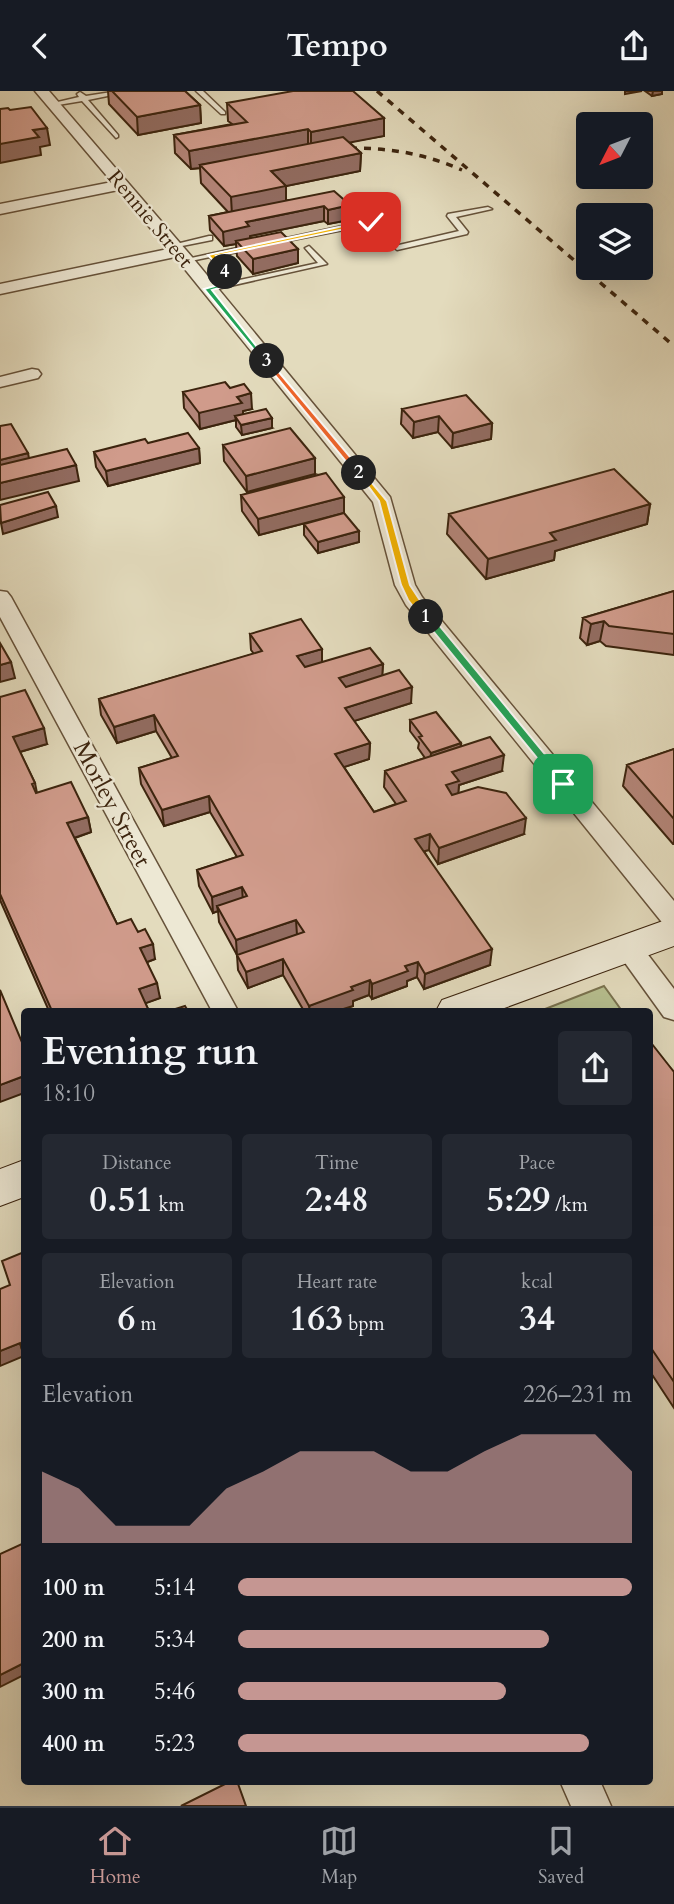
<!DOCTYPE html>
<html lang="en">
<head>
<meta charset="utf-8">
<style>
  body { margin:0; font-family:Cardo,serif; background:#242831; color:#f1f3f6; height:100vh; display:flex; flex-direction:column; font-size:26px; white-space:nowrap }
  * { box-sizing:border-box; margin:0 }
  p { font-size:23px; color:#9ea1a6 }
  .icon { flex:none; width:38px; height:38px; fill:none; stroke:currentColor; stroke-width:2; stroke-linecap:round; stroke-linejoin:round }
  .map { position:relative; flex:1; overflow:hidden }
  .details { position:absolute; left:21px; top:917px; width:632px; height:777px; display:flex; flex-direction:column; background:#171b24; border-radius:7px; box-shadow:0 7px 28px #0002 }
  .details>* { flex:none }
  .needle { width:46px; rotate:228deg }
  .buttons { position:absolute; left:576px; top:21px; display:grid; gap:14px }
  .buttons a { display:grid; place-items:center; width:77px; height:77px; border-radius:7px; background:#171b24; box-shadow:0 7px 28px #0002; font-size:35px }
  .pin { position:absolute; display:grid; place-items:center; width:60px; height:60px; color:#fff; margin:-30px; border-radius:14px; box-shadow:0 4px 10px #0006 }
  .km { position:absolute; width:35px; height:35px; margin:-18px; border-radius:50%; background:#222; color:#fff; font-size:19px; line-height:35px; text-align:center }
  .round { display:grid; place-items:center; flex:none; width:74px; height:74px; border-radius:7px; background:#242831 }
  .overview { display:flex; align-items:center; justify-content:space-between; height:119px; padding:0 21px }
  h1 { font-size:38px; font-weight:800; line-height:52px }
  .metrics { display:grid; grid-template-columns:repeat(3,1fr); gap:10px; height:119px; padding:7px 21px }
  .metrics div { display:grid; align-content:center; border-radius:7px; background:#242831; text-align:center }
  .metrics b { font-size:35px; font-weight:800 }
  .metrics small { font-size:19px; font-weight:400 }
  .metrics p { font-size:19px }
  .chart { height:196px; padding:14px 21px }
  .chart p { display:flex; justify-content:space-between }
  .chart svg { width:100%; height:126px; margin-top:7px; fill:#c59692; opacity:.7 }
  ul { padding:0 21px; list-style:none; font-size:23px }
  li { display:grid; grid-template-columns:112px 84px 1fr; align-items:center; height:52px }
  li i { height:18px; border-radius:9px; background:#c59692 }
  header { display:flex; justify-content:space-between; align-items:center; height:91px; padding:0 21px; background:#171b24; font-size:32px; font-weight:800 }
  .tabs { display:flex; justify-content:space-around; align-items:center; height:98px; border-top:2px solid #363941; background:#171b24; font-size:19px; color:#9ea1a6 }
  .tabs a { display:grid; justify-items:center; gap:4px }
  .tabs .selected { color:#c59692 }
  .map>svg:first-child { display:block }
</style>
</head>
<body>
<header><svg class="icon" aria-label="back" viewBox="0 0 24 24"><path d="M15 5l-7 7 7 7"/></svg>Tempo<svg class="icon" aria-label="share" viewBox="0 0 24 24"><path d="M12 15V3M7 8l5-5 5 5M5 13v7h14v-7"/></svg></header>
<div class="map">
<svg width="674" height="1715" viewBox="0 0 674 1715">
  <rect width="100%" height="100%" fill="#e3dbbd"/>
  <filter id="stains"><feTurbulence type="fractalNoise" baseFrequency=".00286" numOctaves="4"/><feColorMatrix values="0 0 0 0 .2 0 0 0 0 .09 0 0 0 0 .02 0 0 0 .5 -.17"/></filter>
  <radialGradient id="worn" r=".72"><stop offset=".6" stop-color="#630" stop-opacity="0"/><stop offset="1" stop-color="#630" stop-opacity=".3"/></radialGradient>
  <!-- green -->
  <path fill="#b7bf8f" stroke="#7a724e" stroke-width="2" d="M604 895 622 920H540Z"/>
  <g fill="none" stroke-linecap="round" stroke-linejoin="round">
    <!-- service casing -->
    <g stroke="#66523a" stroke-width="3">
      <path id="service" d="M118 0H132L88 9 118 44V46L116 47 82 10 52 15 49 13 79 6 77 3 80 1 86 5Z
        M196 0H203L225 21V23H221Z
        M353 112H359L399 154 459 140 447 125 448 123 488 116 492 118 456 126 468 141 467 143 397 159 369 134 272 153 268 151 366 130 353 116Z
        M209 145H212V149L172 157 168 155Z
        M251 154H254V158L217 165 235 190 318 172 305 157 309 155 327 173 208 200 204 198 205 196 228 191 210 166 186 171 182 169Z"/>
    </g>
    <!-- minor casing -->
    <g stroke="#66523a" stroke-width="3">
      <path id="minor" d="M35 0H49L192 166 390 406 415 494 422 506 674 810V838L665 835 406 514 395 494 373 411 175 166 0 203V193L168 158 118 99 0 123V113L112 91Z
        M32 278 38 279 41 283 38 287 0 296V286Z
        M0 500 7 501 11 506 238 920H212L0 526Z
        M627 845 636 848 674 898V929L664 926 618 862 614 855 618 848Z
        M560 1690H600L611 1715H571Z"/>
    </g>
    <!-- secondary casing -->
    <g stroke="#3c240e" stroke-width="2">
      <path id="secondary" d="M674 826V855L496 920H436L442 909Z
        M24 1069V1106L0 1115V1078Z"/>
    </g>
    <!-- service -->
    <use href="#service" fill="#ede8d4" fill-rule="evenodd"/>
    <!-- minor -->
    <use href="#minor" fill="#ede8d4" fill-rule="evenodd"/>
    <!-- secondary -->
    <use href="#secondary" fill="#ede8d4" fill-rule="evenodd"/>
    <!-- rail -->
    <path stroke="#3c240e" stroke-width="3.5" stroke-dasharray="7 7" stroke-linecap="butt" d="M377 0 674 255
      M336 58C380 55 421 61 462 79"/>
  </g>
  <!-- wall -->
  <path fill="#b38578" stroke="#3c240e" stroke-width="2" d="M108 0H185L200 14 201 32 138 44 109 13Z
    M645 0H662V3L652 5Z
    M227 12 384 27V45L349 51 361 62 360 80 286 95V109L350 114 349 129 328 133 324 130 250 145V147L298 158V172L253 183 237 165 236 153 224 155 210 139 209 125 228 121 201 92 200 77 191 78 175 62 174 44 232 33 228 30Z
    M230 297 252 318 243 320V323L272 337 242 344 236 336V329L200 338 184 317 183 301Z
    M402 318 492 332 491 348 452 357 438 341 413 347 401 333Z
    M148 352 199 357 200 372 108 395 96 376 94 361Z
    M223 354 315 383 247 401 224 370Z
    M241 404 344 406V422L259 444 242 420Z
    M650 413 647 433 555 460 554 469 486 488 447 443 449 423Z
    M304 433 359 440V451L318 462 304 444Z
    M674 500V564L606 555 600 550 587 554 580 547 583 527Z
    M250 543 322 571 383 573 382 585 411 612 354 630 370 652 369 668 344 676 374 721 396 713 384 696 385 680 425 667 418 657 419 652 410 640V629L461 652V655L502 680 459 694 458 702 524 743 438 773 429 759 424 760 490 874 424 898 417 886 407 890V895L372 908 369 904 353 910V915L337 920H304L283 884 248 897 238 879 237 864 219 831 218 820 213 822 199 795 197 779 237 766 210 721 164 735 141 693 139 677 172 667 156 640 117 652 101 624 99 608 254 563 251 559Z
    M0 606 47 653 20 661 35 692 37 702 88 726 91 741 75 747 117 833 138 841 155 868 147 871 160 907 145 912 149 920H49L0 809Z
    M674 658V753H673L623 695 627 674Z
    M649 954 674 981V1317L649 1279Z"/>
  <!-- shaded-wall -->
  <path fill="#926c61" stroke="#3c240e" stroke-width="2" d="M625 0H642L625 3Z
    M653 0H662V3L652 5Z
    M200 14 201 32 138 44 137 26Z
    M384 27V45L311 59V41Z
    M47 37 50 54 40 56 41 64 0 72V53L33 39Z
    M308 38V56L200 74V77L191 78 189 60Z
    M361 62 360 80 286 95V113L232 124 231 106 271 80Z
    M350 114 349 129 328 133V119Z
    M324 115V130L250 145V150H236V153L224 155 223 141 246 131Z
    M298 158V172L253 183V168Z
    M251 302 252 318 243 320V327L235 325 236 329 200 338 199 322 237 306Z
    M439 325 438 341 413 347 414 331Z
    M272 327V337L242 344 241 334Z
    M492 332 491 348 452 357 453 342Z
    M199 357 200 372 108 395 106 380Z
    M28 362 31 378 0 386V369Z
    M315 367V383L247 401 246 385Z
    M76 374 79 390 0 409V392Z
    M344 406V422L259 444 258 428Z
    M650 413 647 433 555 460 554 469 486 488 488 468 550 442Z
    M56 415 58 426 3 443 1 432Z
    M359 440V451L318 462V451Z
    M604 530 600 550 587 554 591 533Z
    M322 558V574L298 581 297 565Z
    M11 571 15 587 0 591V574Z
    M383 573 382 589 339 603V587Z
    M412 596 411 612 345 633V617Z
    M154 624 156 640 117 652 114 636Z
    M44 637 47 653 16 662 13 646Z
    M370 652 369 668 335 679V663Z
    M461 652 460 663 430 673 431 662Z
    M504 664 502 680 459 694 458 706 444 710 446 694 452 681Z
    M209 705 210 721 164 735 162 719Z
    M88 726 91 741 71 748 67 732Z
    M526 727 524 743 438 773 439 757Z
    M430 743 429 759 414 763 415 748Z
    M242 796 243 811 217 815 218 820 213 822 212 806Z
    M296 829 297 844 237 865 236 849Z
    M153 853 155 868 142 873 140 857Z
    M492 858 490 874 424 898 425 883Z
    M283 868V884L248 897 246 881Z
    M418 871 417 886 407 890V895L372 908V893L405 875Z
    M370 889 369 904 353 910V915L337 920H310L309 915 351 896Z
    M157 892 160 907 141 914 139 898Z
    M24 985V1002L0 1011V994Z
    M20 1252 24 1265 0 1275V1260Z
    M24 1572V1584L0 1596V1584Z"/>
  <!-- building -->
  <path fill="#d09b8b" stroke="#3c240e" stroke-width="2" d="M112 0H185L200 14 137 26Z
    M293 0H353L384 27 311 41 308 38 189 60 174 44 247 31 227 12Z
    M31 16 47 37 33 39 39 46 0 53V18L8 17 10 19Z
    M343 46 361 62 271 80 286 95 231 106 200 74Z
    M334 100 350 114 328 119 324 115 246 131 249 135 223 141 209 125Z
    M281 141 298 158 253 168 236 150Z
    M225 291 230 297 244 293 251 302 237 306 242 312 199 322 183 301Z
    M466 304 492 332 453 342 439 325 414 331 402 318Z
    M266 318 272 327 241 334 235 325Z
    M11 333 28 362 0 369V335Z
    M290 337 315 367 246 385 223 354Z
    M188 342 199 357 106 380 94 361 145 348 148 352Z
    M67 358 76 374 0 392V374Z
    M614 378 650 413 550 442 556 449 488 468 449 423Z
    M326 382 344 406 258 428 241 404Z
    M48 401 56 415 1 432 0 414Z
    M344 422 359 440 318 451 304 433Z
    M674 500V543L609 535 604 530 591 533 583 527Z
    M301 528 322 558 297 565 305 576 370 557 383 573 339 587 346 596 399 579 412 596 345 617 370 652 335 663 374 721 406 710 385 680 490 646 504 664 452 681 459 690 446 694 452 704 478 696 506 702 526 727 439 757 430 743 415 748 492 858 425 883 418 871 405 875 408 880 372 893 370 889 351 896 353 899 309 915 283 868 246 881 237 864 304 841 296 829 236 849 217 815 247 805 242 796 212 806 197 779 243 764 209 705 162 719 139 677 178 665 154 624 114 636 99 608 262 560 250 543Z
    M0 552 11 571 0 574Z
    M25 599 44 637 13 646 35 692 32 693 36 702 71 691 88 726 67 732 117 833 131 828 138 841 145 838 153 853 140 857 157 892 139 898 149 920H52L0 803V606Z
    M436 621 461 652 431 662 419 646 422 645 410 629Z
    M674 658V728L627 674Z
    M0 899 24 956V985L0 994Z
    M185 915 188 920H169Z
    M652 953 674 981V1291L649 1254V954Z
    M24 1161V1266L20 1252 0 1260V1198L10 1194 2 1170Z
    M24 1452V1572L0 1584V1463Z
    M231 1690H237L246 1715H181Z"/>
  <!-- split-1 -->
  <path fill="#22a559" stroke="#fff" stroke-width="2" d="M423 523H430L567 690V695H560L423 528Z"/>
  <!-- split-2 -->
  <path fill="#f5b400" stroke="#fff" stroke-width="2" d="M357 380H362L387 410 410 494 431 526 430 528H423L408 509 401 494 379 410Z"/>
  <!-- split-3 -->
  <path fill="#f0652b" stroke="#fff" stroke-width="2" d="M267 267 362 380V384H357L264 271Z"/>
  <!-- split-4 -->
  <path fill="#22a559" stroke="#fff" stroke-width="2" d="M222 180H227L237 192 212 199 269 271H264L204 198 229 191Z"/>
  <!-- split-5 -->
  <path fill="#f5b400" stroke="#fff" stroke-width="2" d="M371 129 374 132 216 165 228 181 225 183 208 164Z"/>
  <g text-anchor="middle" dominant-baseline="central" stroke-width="5" stroke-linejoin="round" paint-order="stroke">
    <!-- far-street labels -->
    <g font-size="21" fill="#3c240e" stroke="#ede8d4">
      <text transform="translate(150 128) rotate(50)">Rennie Street</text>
    </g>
    <!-- street labels -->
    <g font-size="24" fill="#3c240e" stroke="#ede8d4">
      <text transform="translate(112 713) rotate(62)">Morley Street</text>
    </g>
  </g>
  <rect width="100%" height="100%" filter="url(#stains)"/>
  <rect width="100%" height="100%" fill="url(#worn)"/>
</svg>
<div class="buttons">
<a><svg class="needle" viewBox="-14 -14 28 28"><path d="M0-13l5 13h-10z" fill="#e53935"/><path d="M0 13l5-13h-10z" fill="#9ea1a6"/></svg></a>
<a><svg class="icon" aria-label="layers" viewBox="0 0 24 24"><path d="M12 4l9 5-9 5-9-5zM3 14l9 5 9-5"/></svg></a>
</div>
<div class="pin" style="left:563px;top:693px;background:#1e9e55"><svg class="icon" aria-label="arrive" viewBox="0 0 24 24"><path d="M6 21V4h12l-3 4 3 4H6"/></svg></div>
<div class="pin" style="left:371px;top:131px;background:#d93025"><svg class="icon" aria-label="check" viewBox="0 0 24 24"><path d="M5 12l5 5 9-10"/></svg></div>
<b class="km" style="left:426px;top:526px">1</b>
<b class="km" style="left:359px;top:382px">2</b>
<b class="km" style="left:267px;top:270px">3</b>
<b class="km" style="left:225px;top:181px">4</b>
<section class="details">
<div class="overview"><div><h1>Evening run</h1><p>18:10</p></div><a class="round"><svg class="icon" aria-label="share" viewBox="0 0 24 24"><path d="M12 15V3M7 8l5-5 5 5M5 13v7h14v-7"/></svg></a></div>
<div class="metrics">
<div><p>Distance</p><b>0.51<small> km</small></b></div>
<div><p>Time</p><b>2:48</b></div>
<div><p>Pace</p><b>5:29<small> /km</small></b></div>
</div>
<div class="metrics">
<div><p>Elevation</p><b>6<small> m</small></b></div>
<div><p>Heart rate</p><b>163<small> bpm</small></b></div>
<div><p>kcal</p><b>34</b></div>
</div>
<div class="chart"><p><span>Elevation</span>226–231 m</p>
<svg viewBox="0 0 160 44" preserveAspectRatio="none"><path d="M0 44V19L10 25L20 38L30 38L40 38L50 25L60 19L70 12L80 12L90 12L100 19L110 19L120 12L130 6L140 6L150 6L160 19V44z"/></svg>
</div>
<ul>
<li><b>100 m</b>5:14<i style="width:100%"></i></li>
<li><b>200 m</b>5:34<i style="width:79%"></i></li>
<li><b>300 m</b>5:46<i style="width:68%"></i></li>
<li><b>400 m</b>5:23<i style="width:89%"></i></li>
</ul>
</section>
</div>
<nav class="tabs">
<a class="selected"><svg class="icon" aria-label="home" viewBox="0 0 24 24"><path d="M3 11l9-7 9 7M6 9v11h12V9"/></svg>Home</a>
<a><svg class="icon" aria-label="map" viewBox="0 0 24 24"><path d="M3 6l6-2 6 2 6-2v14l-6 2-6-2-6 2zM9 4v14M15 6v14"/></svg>Map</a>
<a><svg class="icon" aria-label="saved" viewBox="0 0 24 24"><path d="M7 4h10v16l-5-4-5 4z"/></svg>Saved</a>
</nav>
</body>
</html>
